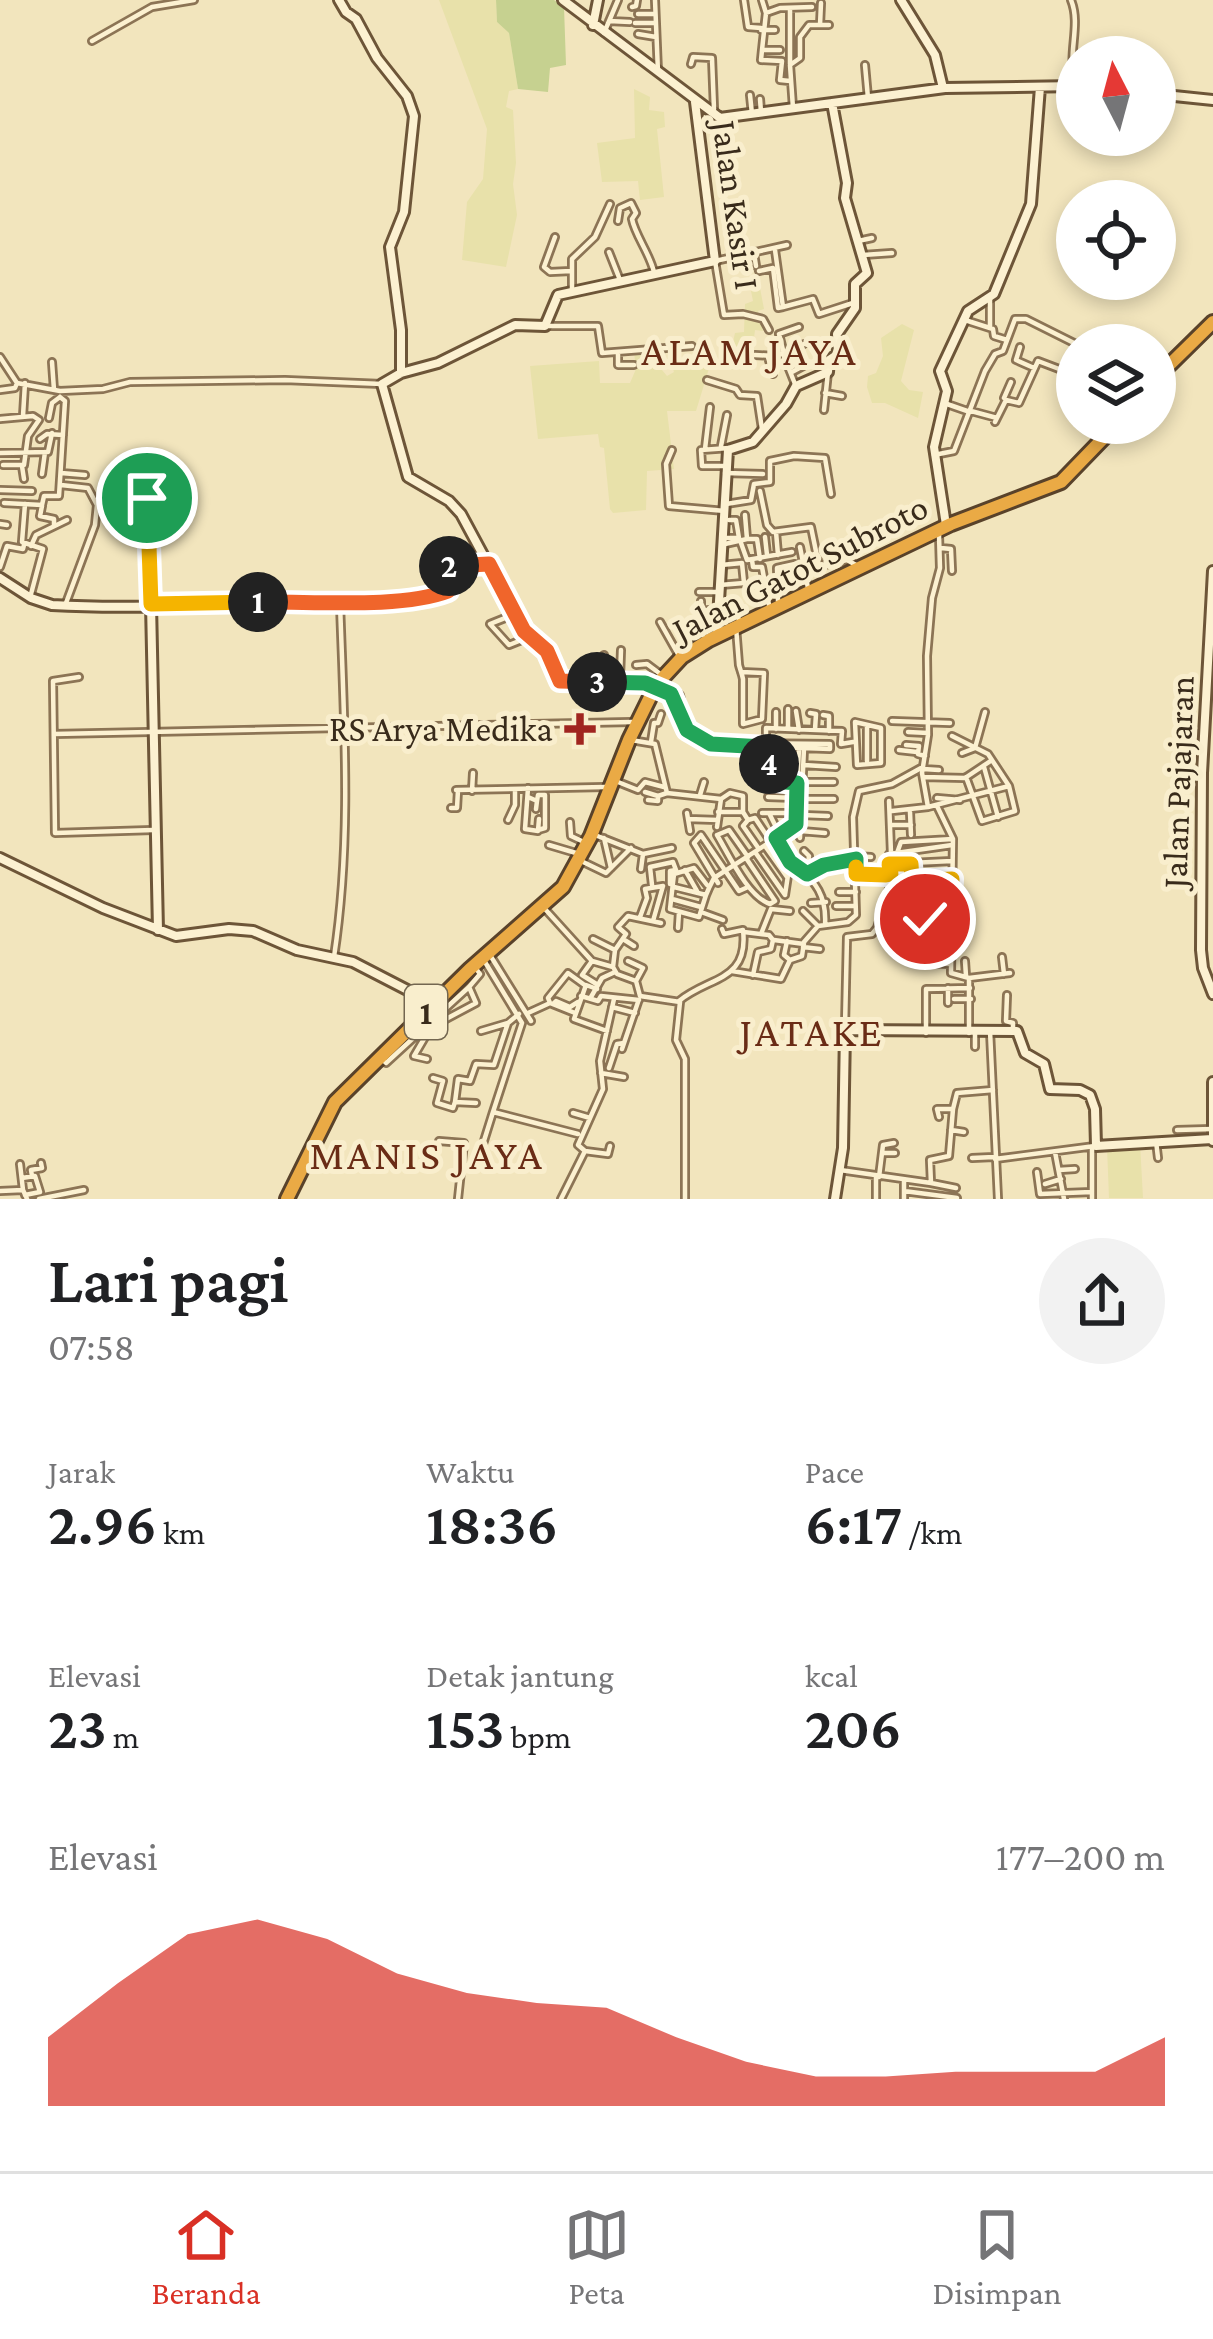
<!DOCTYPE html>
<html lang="id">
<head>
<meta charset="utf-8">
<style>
  body { margin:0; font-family:"Crimson Pro",serif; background:#f2f2f2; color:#202124; height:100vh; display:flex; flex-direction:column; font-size:45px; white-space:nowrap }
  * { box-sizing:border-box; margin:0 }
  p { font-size:39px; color:#757577 }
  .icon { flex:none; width:66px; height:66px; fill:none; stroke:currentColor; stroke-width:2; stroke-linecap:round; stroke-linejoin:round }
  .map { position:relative; height:1199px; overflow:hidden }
  .drawer { display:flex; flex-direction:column; background:#fff; flex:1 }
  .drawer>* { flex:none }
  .needle { width:78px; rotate:354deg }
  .buttons { position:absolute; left:1056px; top:36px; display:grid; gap:24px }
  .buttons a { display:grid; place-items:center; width:120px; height:120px; border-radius:50%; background:#fff; box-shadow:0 6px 18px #0003; font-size:60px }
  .pin { position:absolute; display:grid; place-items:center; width:102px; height:102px; color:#fff; margin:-51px; border:6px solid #fff; border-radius:50%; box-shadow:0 3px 12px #0007 }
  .km { position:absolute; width:60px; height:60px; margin:-30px; border-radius:50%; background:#222; color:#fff; font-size:33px; line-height:60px; text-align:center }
  .round { display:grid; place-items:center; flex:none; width:126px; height:126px; border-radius:63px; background:#f2f2f2 }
  .head { display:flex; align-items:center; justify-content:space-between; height:204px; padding:0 48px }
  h1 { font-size:66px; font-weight:600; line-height:90px }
  .figures { display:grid; grid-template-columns:repeat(3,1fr); gap:18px; height:204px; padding:12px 48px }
  .figures div { display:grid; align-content:center }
  .figures b { font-size:60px; font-weight:600 }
  .figures small { font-size:33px; font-weight:400 }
  .figures p { font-size:33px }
  .chart { height:336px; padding:24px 48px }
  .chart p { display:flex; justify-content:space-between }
  .chart svg { width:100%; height:216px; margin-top:12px; fill:#d93025; opacity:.7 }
  .menu { display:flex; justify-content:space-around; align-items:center; height:168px; border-top:3px solid #e0e0e0; background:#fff; font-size:33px; color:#757577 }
  .menu a { display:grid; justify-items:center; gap:6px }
  .menu .on { color:#d93025 }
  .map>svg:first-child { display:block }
</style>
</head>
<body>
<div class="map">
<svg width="1213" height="1199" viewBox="0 0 1213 1199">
  <rect width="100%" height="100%" fill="#f2e5bd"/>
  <!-- farmland -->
  <path fill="#e8e1aa" d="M439 0H496L497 22 509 33 518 89 509 91 506 107 513 110 516 163 513 184 517 215 506 267 462 260 467 202 483 179 487 129Z
    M634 89 650 97 649 110 664 112 665 127 657 129 664 197 640 200 638 181 602 182 597 143 635 138Z
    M760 288 764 309 758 311 763 331 755 330 754 338 743 340 736 370 727 369 735 333 744 332 745 304 753 301 751 291Z
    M902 324 914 330 901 381 909 390 923 392 918 418 885 403H872L867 387 868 376 876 373 883 356 881 338Z
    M706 343 714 352 696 411H667L674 469 647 471 646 510 613 513 610 509 604 448 600 447 598 434 538 439 530 366 599 361 600 383H630L636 369 634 352 661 351 662 370 667 376 674 372 672 366 691 361 696 350Z
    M1140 1143 1143 1198H1109L1107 1147Z"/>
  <!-- green -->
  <path fill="#c6d190" d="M496 0H554L564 7 566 65 550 68 548 92 518 89 509 33 497 22Z"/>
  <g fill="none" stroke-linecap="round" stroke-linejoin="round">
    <!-- street casing -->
    <g stroke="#8c7455" stroke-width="10">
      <path id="street" d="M655 0 658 72
        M744 0 748 27 761 28
        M762 0 766 13 762 50H780
        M1071 0C1082 27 1065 57 1077 85
        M632 7 636 6 637 0
        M790 9V64
        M766 13 780 8 812 7
        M638 14H655
        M609 21 630 22
        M635 23H656
        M820 25 821 3
        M761 30H775
        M604 33 618 0
        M638 34 656 37
        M92 41 152 7 194 0
        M762 50 761 60 782 61 780 80 790 81
        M691 64 693 57 712 58 714 109
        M865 65 868 98
        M750 95 752 114
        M760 99 761 112
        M793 108 790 65 800 58V37L809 25H829
        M618 221 620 208 631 203 636 213 632 219C635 235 649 252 654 272
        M555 237 544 267 550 272 571 271
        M858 241 872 238
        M775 250 783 307 813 299 819 314 856 302
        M609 252 620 280
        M754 253 756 266
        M863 255 892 253
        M759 271 773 268 778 308 783 307
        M572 292V259L595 237 610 204
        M965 320 993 329 994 336 1007 340
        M545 326H598L602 353 692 346
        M990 327V299
        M769 330 763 319 743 314 724 315 715 261 787 245
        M1020 347 1016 360 1034 368
        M618 352V365H634
        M783 354 795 384
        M784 354 779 334 799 327
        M755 355 776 356 804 344
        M0 357 17 383 60 391 103 389 130 382 285 380 382 384
        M768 357 773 374
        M52 362 54 390
        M792 372 805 365
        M707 380 736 389 740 395 757 396 762 429
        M0 390 15 388 17 383
        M825 393 842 396
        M1004 398 1011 382
        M947 404 970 412
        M824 410 828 372
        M971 411 997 418
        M23 416 25 383
        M49 418 52 403 60 397
        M0 419 33 416 39 420 28 436 24 465H3
        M995 422 1006 400 1019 403 1038 361 1067 372 1077 354
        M40 439 47 434 63 435
        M721 446 727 415
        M705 449 710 407
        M672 450 666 464 669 506 725 511
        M0 453 48 452 52 433
        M934 455 954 451 985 371 995 354 1003 351 1015 319H1026L1078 345
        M22 466 24 479
        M725 466H702L701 450 729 448
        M61 473 85 475
        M725 473 763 474
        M42 474 45 452
        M61 485 88 488 97 505 95 525 66 603
        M0 490 32 491
        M760 491 767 525 773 532 811 527 819 566 847 560 856 565
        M111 495 120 505 147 514 151 603
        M4 503 42 505 44 496H59L65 401 60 397
        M25 504 22 542 43 549 31 594
        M726 504 751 500 754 484 770 482V461L794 456 825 458 831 494
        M42 506 40 516 54 519V525
        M142 511 147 498 143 492
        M0 524 7 525
        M776 532 778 555
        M939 535 940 568 932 598 927 656 928 735 922 773 928 807 1009 786 988 754 952 736
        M765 537 767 555
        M726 538H739L736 520H729
        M747 539H757L760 559
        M741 543 747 560 792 552
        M725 544 747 539 745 515
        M31 546 36 535 67 520
        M800 547 808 588
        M941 548 951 549 952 571
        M752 560 753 567H762L769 605
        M0 567 7 546 23 549 24 545
        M776 577 794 575
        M720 585 744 583 742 563 721 565
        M699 592H719
        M753 595 764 593 768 597
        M701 601V611L718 609
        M778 601 777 568 795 564
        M735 605 739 620
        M515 614 490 624 509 645 529 637
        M703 621 718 617
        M660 622 678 654
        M736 627 739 665C740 669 742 674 743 679V724L762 719 764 673 741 672
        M604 655 605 678 625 682
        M636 665 647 664 659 673
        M79 677 53 681 55 833 153 830
        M620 678 621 650
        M661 685 680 695 687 727 719 742
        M656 686 676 699 684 728 716 745 830 749V744
        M788 709V729
        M796 711 799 730
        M776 712V729
        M810 713 816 714 815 730
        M823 715 829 716V731
        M892 721 950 723
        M855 722 881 728V763L857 765Z
        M766 728 842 731 841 744 853 742
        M766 728V747L774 780 797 783
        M908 732 928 733
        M54 734 632 722
        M631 740 655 744 667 793 721 799 730 793 743 796V812L748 820 755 818 771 842
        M651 742 654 723H658L661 714
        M730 743 830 744
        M906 745 919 746 918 754 925 756
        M899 750 917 752
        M962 753 975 748 985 712
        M867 761V725
        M769 764 798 765
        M804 765 836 767
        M984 767 998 817
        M923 769 939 770
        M923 777 965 778 992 760
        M966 777 982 821 1015 811 1009 786
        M618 782 638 790 645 782 664 787
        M803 782H834
        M528 788 525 829 538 831 539 819
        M456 790 605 787
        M472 791 473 773
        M645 792 658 796 667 793
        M700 795 704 782
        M528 797 537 801 536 809
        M768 797 797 798
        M937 798 960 800
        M803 799H834
        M648 800 658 801V796
        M537 801 538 795H545V828L538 830
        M937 806 953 839 951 973 969 978V1033
        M451 808H457L458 790
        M892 811 928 807
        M718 812H742
        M910 812 911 835
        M687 813 690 831
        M762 813H797
        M769 813 775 825
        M802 815 828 816
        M688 819 718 820
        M508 820 515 805V789
        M748 820 743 826 759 849
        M570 822 571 836 586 843
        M890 825H911
        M717 827 721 799
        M796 831 800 838 804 748
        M801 831 825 833
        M595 835 643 854 641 869
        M701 835 739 891 748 887
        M701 835 694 843 718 883
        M604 838 611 868
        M776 838C797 873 828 879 825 925
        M549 845 576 853
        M765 846 787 877
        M804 851 809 856 807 872
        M755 852 785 895
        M897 853 901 842 953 839
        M643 854 672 848
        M889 854 952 845
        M855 856 871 857
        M746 858 775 901 770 904C748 897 729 855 717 835L729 830 748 857
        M579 860 606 873 631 848
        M889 864 952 861
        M911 864 912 881 952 879
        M685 870 697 891
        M808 871 854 859
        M856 874 906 878 908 894
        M652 885 650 867 673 862 676 870 670 871V884
        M674 887 706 895 709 888
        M709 888 714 878 795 826 799 749
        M839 892H856
        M706 895 699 917 670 909 674 874 694 868 707 885
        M785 895 790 862
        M914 898 950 896
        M672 899 701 907
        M925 899 924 919H941
        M811 903 826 902
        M836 906H854
        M545 909 592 961 613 967 617 974 636 981
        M803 911 818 926
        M701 912 723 920
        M640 917 647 898 645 889 663 886
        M653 921 663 886
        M678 928 679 912
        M744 932 769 935 773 940 771 949 758 952 753 975
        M761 934 771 909 790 911
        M847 937 872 934 877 928 892 879 889 801
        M593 939 615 950
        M623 939 634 946
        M774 940 804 944
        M787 941 784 955 790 960
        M803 947 820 949
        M950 950 940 951 941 919H950
        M921 952 940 951
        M490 955 531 1021
        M334 957C352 839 344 722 340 603
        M1002 957 1004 974
        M790 960 802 956 804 942 818 926 848 922 856 915 853 817 859 791 892 784 921 768
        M592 961 582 975 598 985
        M628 961 643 968 636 981
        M965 961 966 976
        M485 962 522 1023 493 1112 578 1134
        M920 963 951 964
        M613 967 615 950 626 934 618 927 628 916 661 923
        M732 971 781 979 790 960
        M969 978 1010 973
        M636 981 640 996 680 1002 676 1040 685 1059V1199
        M948 988V1003
        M597 989 586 985 574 1019 607 1031
        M1007 995 1006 1021 1013 1023V1031
        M581 996 598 1001 601 996 639 1000
        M591 997 602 978 615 972
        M954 999H971
        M679 1001C709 976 749 982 743 930L724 934 722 929
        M553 1004 556 1001 570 1007 578 1002
        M612 1007 635 1013
        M528 1013 550 1003
        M575 1013 550 1003 548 998 568 973 586 986
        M845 1027 847 937
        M481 1031 508 1023 519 1014
        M990 1031 998 1199
        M926 1033V989L970 988
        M975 1047V1033
        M622 1049 638 1002
        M427 1059 414 1056 431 1027 476 1003 469 987
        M383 1060 386 1063 469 987 480 974 477 970
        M609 1068 617 1044 624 1043
        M601 1073 624 1077
        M433 1078 443 1081 437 1103 453 1108 455 1102
        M476 1103 455 1102 458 1079 470 1081 476 1064 494 1065 508 1023
        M573 1113 590 1118
        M939 1117 937 1109H953L957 1093 993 1090
        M951 1130 964 1132
        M1177 1130 1212 1129
        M439 1141 464 1143 458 1199
        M1156 1141 1158 1158
        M483 1144 493 1112
        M1092 1148V1199
        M585 1151 608 1154 610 1146
        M1055 1152 1064 1199
        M882 1153H895
        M972 1158 994 1157
        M995 1159 1095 1146
        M20 1164 23 1190
        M840 1170 931 1183 930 1160 949 1156 953 1109
        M1059 1170 1075 1169
        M1037 1172 1040 1194 1092 1192
        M32 1176 31 1170 42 1168 41 1163
        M876 1176V1199
        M879 1177 883 1145 894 1143
        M22 1178 35 1176 40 1192 25 1195
        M904 1181V1199
        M931 1183 956 1188
        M1045 1184 1061 1179
        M0 1191 23 1190 27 1199
        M904 1191 957 1198
        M39 1199 84 1190
        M561 1199 585 1151 578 1145 603 1089 600 1061 614 999"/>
    </g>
    <!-- secondary casing -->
    <g stroke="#6d5538" stroke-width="14">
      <path id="secondary" d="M339 0 346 12 356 19 377 58 407 96 414 116 404 212 390 247 401 330V373
        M563 0 720 118 945 88 1077 86
        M901 0 935 55 943 88
        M593 25 598 0
        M1155 94 1213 100
        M946 525 934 447 947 391 940 371 968 311 994 294 1031 204 1040 87
        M1213 571 1202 773 1201 950 1203 968 1213 994
        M0 578 31 598 52 605C141 610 232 603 320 601 361 600 411 606 449 591V566L489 564
        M151 604 158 930
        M717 635 728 450 753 442 786 404 796 386 828 372 829 360 838 354 837 334 855 308V284L867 273 845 198 847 183 832 103
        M656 686 560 681 547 651 524 631 461 514 449 501 408 477 382 384 401 373 438 363 515 325 545 326 558 295 715 261 695 102
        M0 858 103 908 176 936 229 929 253 931 297 950 353 962 417 995H441
        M1213 1141V1082
        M835 1199 843 1148 845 1030 1017 1031 1025 1053 1044 1064 1050 1089 1080 1090 1090 1095 1095 1109 1096 1146 1212 1139"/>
    </g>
    <!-- highway casing -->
    <g stroke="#59422a" stroke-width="18">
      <path id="highway" d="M1155 379 1213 322
        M287 1199 335 1102 470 969 563 887 591 836 629 740 656 685 682 657 709 640 951 524 1061 482 1118 423"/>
    </g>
    <!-- street -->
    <use href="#street" stroke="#fcf1d1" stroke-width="4.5"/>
    <!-- secondary -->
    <use href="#secondary" stroke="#fcf1d1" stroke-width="8"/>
    <!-- highway -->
    <use href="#highway" stroke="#eaaa45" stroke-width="12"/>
  </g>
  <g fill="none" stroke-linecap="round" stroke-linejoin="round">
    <!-- split-1 casing -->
    <g stroke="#fff" stroke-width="24">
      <path id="split-1" d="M147 498 142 512 148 517 151 604 258 602"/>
    </g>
    <!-- split-2 casing -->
    <g stroke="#fff" stroke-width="24">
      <path id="split-2" d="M258 602C311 601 401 609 448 591L449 566"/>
    </g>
    <!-- split-3 casing -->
    <g stroke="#fff" stroke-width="24">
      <path id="split-3" d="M449 566 489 564 524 631 547 651 560 681 597 682"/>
    </g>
    <!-- split-4 casing -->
    <g stroke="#fff" stroke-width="24">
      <path id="split-4" d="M597 682 645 683 671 694 687 730 711 744 766 747 769 764"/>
    </g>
    <!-- split-5 casing -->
    <g stroke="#fff" stroke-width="24">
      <path id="split-5" d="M769 764 774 781 797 783 796 824 776 838 790 862 807 874 824 865 856 859V867"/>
    </g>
    <!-- split-6 casing -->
    <g stroke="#fff" stroke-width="24">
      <path id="split-6" d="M856 867V874L886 875 891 874 889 864H911L912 881 952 879 950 919H925"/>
    </g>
    <!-- split-1 -->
    <use href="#split-1" stroke="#f5b400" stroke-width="15"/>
    <!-- split-2 -->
    <use href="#split-2" stroke="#f0652b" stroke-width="15"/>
    <!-- split-3 -->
    <use href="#split-3" stroke="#f0652b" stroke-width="15"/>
    <!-- split-4 -->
    <use href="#split-4" stroke="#22a559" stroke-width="15"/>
    <!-- split-5 -->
    <use href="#split-5" stroke="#22a559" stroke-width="15"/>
    <!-- split-6 -->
    <use href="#split-6" stroke="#f5b400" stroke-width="15"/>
  </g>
  <!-- markers -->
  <path fill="#a0241f" stroke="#f9eecd" stroke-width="4.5" d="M574 711h12v12h12v12h-12v12h-12v-12h-12v-12h12z"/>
  <g text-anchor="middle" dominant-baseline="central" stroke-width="10" stroke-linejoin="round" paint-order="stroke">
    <!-- shield labels -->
    <rect fill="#f9eecd" stroke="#736650" stroke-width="3" x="405" y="985" width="42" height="54" rx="9"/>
    <g font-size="33" font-weight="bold" fill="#392b1b">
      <text x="426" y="1012">1</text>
    </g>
    <!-- street labels -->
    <g font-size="36" fill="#392b1b" stroke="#f9eecd">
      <text transform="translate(736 205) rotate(82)">Jalan Kasir I</text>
      <text transform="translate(800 568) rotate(-27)">Jalan Gatot Subroto</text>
      <text transform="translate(1178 782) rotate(-88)">Jalan Pajajaran</text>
    </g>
    <!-- poi labels -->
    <g font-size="36" fill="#392b1b" stroke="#f9eecd" text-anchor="end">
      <text x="553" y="729">RS Arya Medika</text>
    </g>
    <!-- quarter labels -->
    <g font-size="42" letter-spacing="3" fill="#6a2c16" stroke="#f9eecd">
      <text x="750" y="350">ALAM JAYA</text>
      <text x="812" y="1031">JATAKE</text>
      <text x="427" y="1154">MANIS JAYA</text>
    </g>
  </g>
</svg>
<div class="buttons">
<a><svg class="needle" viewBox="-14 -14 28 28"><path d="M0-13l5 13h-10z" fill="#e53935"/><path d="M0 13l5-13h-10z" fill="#757577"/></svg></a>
<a><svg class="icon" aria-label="locate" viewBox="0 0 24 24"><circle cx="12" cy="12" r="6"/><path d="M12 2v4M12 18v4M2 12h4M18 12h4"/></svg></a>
<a><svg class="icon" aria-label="layers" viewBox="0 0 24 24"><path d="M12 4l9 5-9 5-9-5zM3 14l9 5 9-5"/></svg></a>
</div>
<div class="pin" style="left:147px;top:498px;background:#1e9e55"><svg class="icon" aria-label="arrive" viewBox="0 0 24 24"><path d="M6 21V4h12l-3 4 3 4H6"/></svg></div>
<div class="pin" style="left:925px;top:919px;background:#d93025"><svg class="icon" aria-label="check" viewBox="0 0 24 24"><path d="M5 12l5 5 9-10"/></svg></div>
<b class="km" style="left:258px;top:602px">1</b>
<b class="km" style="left:449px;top:566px">2</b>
<b class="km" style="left:597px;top:682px">3</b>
<b class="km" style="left:769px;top:764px">4</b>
</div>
<section class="drawer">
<div class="head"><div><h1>Lari pagi</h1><p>07:58</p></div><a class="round"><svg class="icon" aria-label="share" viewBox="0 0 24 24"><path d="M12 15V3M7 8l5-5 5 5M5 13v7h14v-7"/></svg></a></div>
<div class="figures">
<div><p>Jarak</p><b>2.96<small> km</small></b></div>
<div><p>Waktu</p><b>18:36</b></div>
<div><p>Pace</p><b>6:17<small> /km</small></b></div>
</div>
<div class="figures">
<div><p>Elevasi</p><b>23<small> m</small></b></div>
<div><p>Detak jantung</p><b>153<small> bpm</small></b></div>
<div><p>kcal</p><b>206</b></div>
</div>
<div class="chart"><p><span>Elevasi</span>177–200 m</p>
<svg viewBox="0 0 160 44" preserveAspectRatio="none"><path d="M0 44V30L10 19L20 9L30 6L40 10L50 17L60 21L70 23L80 24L90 30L100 35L110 38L120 38L130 37L140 37L150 37L160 30V44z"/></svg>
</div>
</section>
<nav class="menu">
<a class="on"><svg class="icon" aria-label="home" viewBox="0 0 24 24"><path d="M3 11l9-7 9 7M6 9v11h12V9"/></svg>Beranda</a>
<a><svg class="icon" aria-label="map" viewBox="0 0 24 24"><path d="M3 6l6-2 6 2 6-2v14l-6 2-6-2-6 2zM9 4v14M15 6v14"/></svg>Peta</a>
<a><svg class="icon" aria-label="saved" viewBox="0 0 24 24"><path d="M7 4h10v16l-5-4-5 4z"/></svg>Disimpan</a>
</nav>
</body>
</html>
